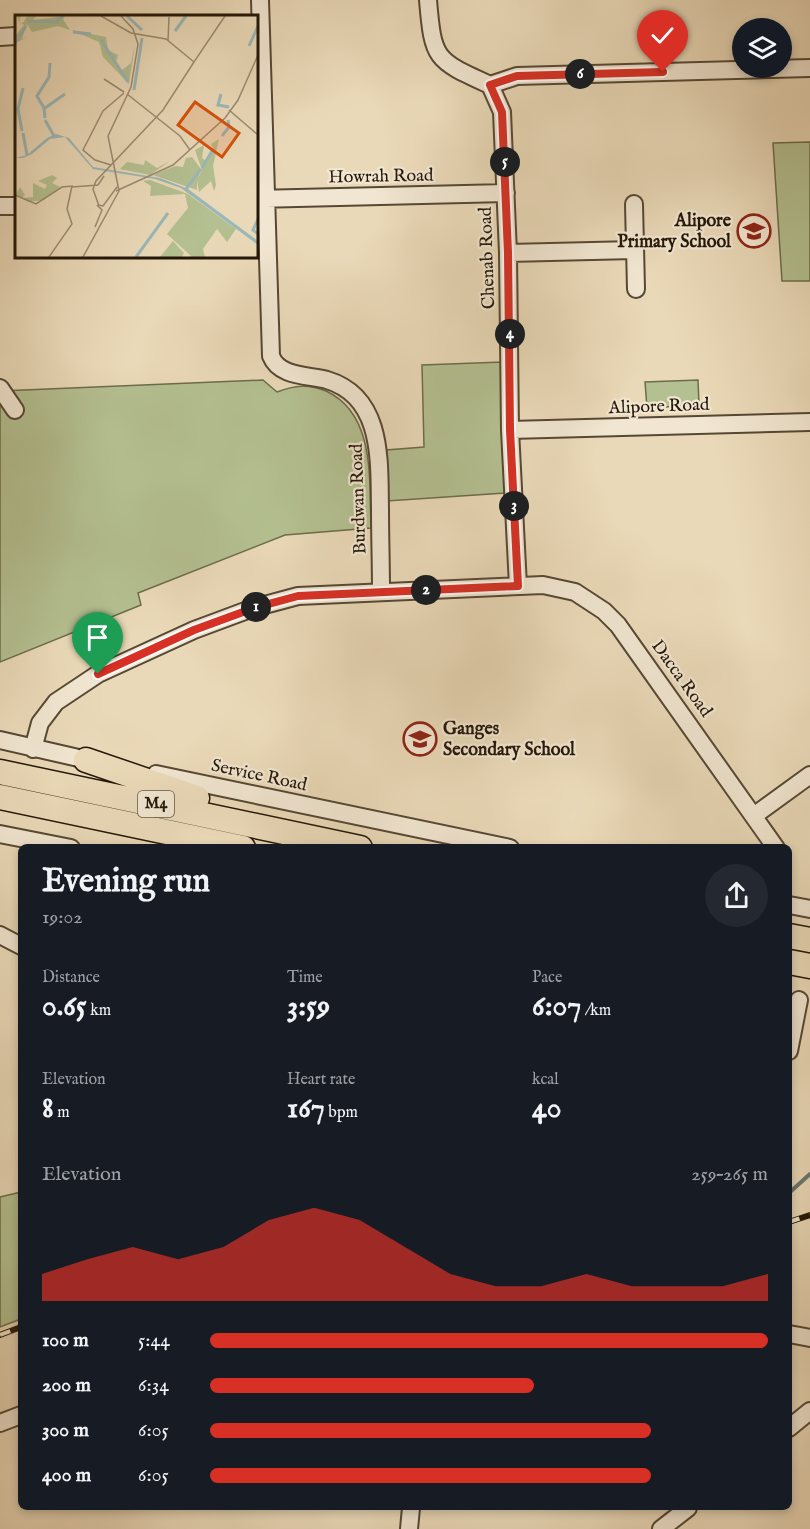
<!DOCTYPE html>
<html lang="en">
<head>
<meta charset="utf-8">
<style>
  body { margin:0; font-family:"IM FELL English",serif; background:#242831; color:#f1f3f6; height:100vh; display:flex; flex-direction:column; font-size:22px; white-space:nowrap }
  * { box-sizing:border-box; margin:0 }
  p { font-size:20px; color:#9ea1a6 }
  .icon { flex:none; width:33px; height:33px; fill:none; stroke:currentColor; stroke-width:2; stroke-linecap:round; stroke-linejoin:round }
  .map { position:relative; flex:1; overflow:hidden }
  .sheet { position:absolute; left:18px; top:844px; width:774px; height:666px; display:flex; flex-direction:column; background:#171b24; border-radius:9px; box-shadow:0 3px 9px #0003 }
  .sheet>* { flex:none }
  .fabs { position:absolute; left:732px; top:18px; display:grid; gap:12px }
  .fabs a { display:grid; place-items:center; width:60px; height:60px; border-radius:50%; background:#171b24; box-shadow:0 3px 9px #0003; font-size:30px }
  .pin { position:absolute; display:grid; place-items:center; width:51px; height:51px; color:#fff; margin:-62px -26px; border-radius:50% 50% 50% 0; rotate:-45deg; box-shadow:0 0 6px #0007 }
  .pin .icon { rotate:45deg }
  .km { position:absolute; width:30px; height:30px; margin:-15px; border-radius:50%; background:#222; color:#fff; font-size:16px; line-height:30px; text-align:center }
  .round { display:grid; place-items:center; flex:none; width:63px; height:63px; border-radius:32px; background:#242831 }
  .summary { display:flex; align-items:center; justify-content:space-between; height:102px; padding:0 24px }
  h1 { font-size:33px; font-weight:800; line-height:45px }
  .figures { display:grid; grid-template-columns:repeat(3,1fr); gap:9px; height:102px; padding:6px 24px }
  .figures div { display:grid; align-content:center }
  .figures b { font-size:30px; font-weight:800 }
  .figures small { font-size:16px; font-weight:400 }
  .figures p { font-size:16px }
  .chart { height:168px; padding:12px 24px }
  .chart p { display:flex; justify-content:space-between }
  .chart svg { width:100%; height:108px; margin-top:6px; fill:#d93025; opacity:.7 }
  ul { padding:0 24px; list-style:none; font-size:20px }
  li { display:grid; grid-template-columns:96px 72px 1fr; align-items:center; height:45px }
  li i { height:15px; border-radius:8px; background:#d93025 }
  .map>svg:first-child { display:block }
</style>
</head>
<body>
<div class="map">
<svg width="810" height="1529" viewBox="0 0 810 1529">
  <rect width="100%" height="100%" fill="#ead9b8"/>
  <filter id="stains"><feTurbulence type="fractalNoise" baseFrequency=".00333" numOctaves="4"/><feColorMatrix values="0 0 0 0 .2 0 0 0 0 .09 0 0 0 0 .02 0 0 0 .5 -.17"/></filter>
  <radialGradient id="worn" r=".72"><stop offset=".6" stop-color="#630" stop-opacity="0"/><stop offset="1" stop-color="#630" stop-opacity=".3"/></radialGradient>
  <!-- green -->
  <path fill="#b4c091" stroke="#6c6c4c" stroke-width="1.5" d="M810 142V281H782L773 143Z
    M502 362 505 493 387 501 386 450 424 447 422 365Z
    M263 380 277 392C295 385 309 384 326 391 376 414 369 481 371 528L285 535 138 593 141 605 0 662V391Z
    M698 380 699 405 647 408 645 382Z
    M21 1192V1319L0 1327V1197Z"/>
  <g fill="none" stroke-linecap="round" stroke-linejoin="round">
    <!-- stream -->
    <path stroke="#6b7872" stroke-width="4" d="M789 1193 810 1174"/>
    <!-- minor casing -->
    <g stroke="#564834" stroke-width="20">
      <path id="minor" d="M260 0 271 356C279 377 308 375 327 380 384 397 379 462 380 509 380 536 381 564 381 592
        M428 0C433 60 435 60 490 85L502 112 508 253 510 430 518 586
        M0 37 16 36
        M490 85 517 76 810 68
        M256 199 506 193
        M634 204 636 289
        M0 206H16
        M508 253 634 250
        M0 388 15 410
        M510 430 810 422
        M0 740 96 762
        M33 749 40 723 56 702 98 674 194 630 253 608 298 596 543 585 575 592 604 611 618 625 776 848
        M156 774 510 848
        M755 815 810 775
        M0 834 71 848
        M789 905 810 909
        M0 935 21 946
        M789 1051 799 1000
        M789 1334 810 1338
        M0 1423 21 1415
        M789 1428 810 1411
        M409 1529 411 1508
        M661 1529 688 1508"/>
    </g>
    <!-- highway casing -->
    <g stroke="#241708" stroke-width="27">
      <path id="highway" d="M86 760 197 798
        M0 772 360 848
        M0 797 243 848
        M789 936 810 940
        M789 962 810 966"/>
    </g>
    <!-- minor -->
    <use href="#minor" stroke="#f1e6d1" stroke-width="16"/>
    <!-- highway -->
    <use href="#highway" stroke="#ead9b8" stroke-width="24"/>
    <!-- rail casing -->
    <g stroke="#241708" stroke-width="6">
      <path id="rail" d="M789 1222 810 1215
        M0 1335 21 1327"/>
    </g>
    <!-- rail -->
    <use href="#rail" stroke="#f1e6d1" stroke-width="4" stroke-dasharray="11" stroke-linecap="butt"/>
  </g>
  <g fill="none" stroke-linecap="round" stroke-linejoin="round">
    <!-- route casing -->
    <g stroke="#fff" stroke-width="12">
      <path id="route" d="M98 674 194 630 254 608 298 596 518 586 510 430 508 253 502 112 490 85 517 76 663 72"/>
    </g>
    <!-- route -->
    <use href="#route" stroke="#d93025" stroke-width="8"/>
  </g>
  <!-- icons -->
  <defs>
    <g id="school-ring" transform="scale(1.725)"><circle r="9.5" fill="#f1e6d1" stroke="#8f2418" stroke-width="1.5"/><path d="M0-5L7-2L0 1L-7-2ZM-4 1L0 2.5L4 1V4Q0 6-4 4Z" fill="#8f2418"/></g>
  </defs>
  <g fill-rule="evenodd">
    <use href="#school-ring" x="754" y="231"/>
    <use href="#school-ring" x="420" y="739"/>
  </g>
  <g text-anchor="middle" dominant-baseline="central" stroke-width="4.5" stroke-linejoin="round" paint-order="stroke">
    <!-- shield labels -->
    <rect fill="#f1e6d1" stroke="#625544" stroke-width="1.5" x="138" y="791" width="36" height="26" rx="4.5"/>
    <g font-size="16" font-weight="bold" fill="#241708">
      <text x="156" y="804">M4</text>
    </g>
    <!-- street labels -->
    <g font-size="18" fill="#241708" stroke="#f1e6d1">
      <text transform="translate(381 177) rotate(-1)">Howrah Road</text>
      <text transform="translate(488 258) rotate(-92)">Chenab Road</text>
      <text transform="translate(659 407) rotate(-2)">Alipore Road</text>
      <text transform="translate(359 499) rotate(-92)">Burdwan Road</text>
      <text transform="translate(681 679) rotate(54)">Dacca Road</text>
      <text transform="translate(259 776) rotate(12)">Service Road</text>
    </g>
    <!-- poi labels -->
    <g font-size="18" font-weight="bold" fill="#241708" stroke="#f1e6d1" text-anchor="end">
      <text x="731" y="221">Alipore<tspan x="731" dy="21">Primary School</tspan></text>
      <text x="443" y="729" text-anchor="start">Ganges<tspan x="443" dy="21">Secondary School</tspan></text>
    </g>
  </g>
  <!-- overview -->
  <g transform="translate(15 15)">
    <rect width="243" height="243" fill="#ead9b8"/>
    <path d="M2 1H6L4 7 8 8 12 1H21L18 5 50 1 48 4 55 15 43 11 17 17 12 9 7 24 13 22 0 28V21L9 10 4 7ZM56 15 91 22 93 35 103 40 100 50 107 55 116 48 120 29 114 69 88 42 84 27ZM204 124 198 151 201 170 199 176 196 166 184 177 182 165V175L138 160 160 151 168 152 171 143 177 142 186 154 183 163 187 155 180 135 189 130 187 143 191 146 198 133 196 129ZM130 145 142 153 155 146 135 160 105 154 112 147 129 150ZM37 160 42 163 37 168 45 172 29 185 13 187 1 179 5 172 10 180 7 183 18 182V168L30 174 32 170 23 166ZM135 165 173 179 221 214 212 227 202 214 188 234 190 242H177L152 219 173 193 170 179 135 181 136 171 128 166ZM158 226 169 238 167 242H145Z" fill="#b4c091"/>
    <path d="M41 119 54 123 78 152 145 163 173 174 243 226V230L166 173 140 164 78 154 50 122 35 124 17 139 8 143H0L12 140 32 123Z" fill="#9bb8b9"/>
    <path fill="none" stroke="#9bb8b9" stroke-width="3" d="M112 1 127 15M12 6 41 7 48 1M160 16 171 1M58 17 76 19M86 25 113 67M0 28 11 11M234 31 243 11M119 75 127 23M206 79 203 90 214 92M30 93 50 79M30 103 29 93 22 81 34 62 35 48M30 105 39 121M7 116 3 94 8 73M8 118 12 140M207 121 214 112 213 105M187 153 197 136M171 174 186 154M243 204 238 215 243 219M121 242 153 198"/>
    <path fill="none" stroke="#9b8b72" stroke-width="1.5" d="M86 1 116 18 151 24 179 47 210 1M153 25 154 2M89 64 109 77M112 79 165 121 175 135M214 95 243 120M96 150 80 145 68 135 88 96 109 78M57 172 83 170 89 161M101 176 158 150 210 103 223 85 243 40M0 180 21 189 47 172 57 171 52 194 57 209 34 242M83 190 88 191 102 172M84 191 78 174 81 166 148 95 179 47M80 212 87 195 82 190M68 242 104 176 93 121 116 72 123 29 118 14 106 1"/>
    <path fill="#d4520c" fill-opacity="0.15" stroke="#d4520c" stroke-width="3" d="M180 87 224 118 207 142 163 110Z"/>
    <rect width="243" height="243" fill="none" stroke="#241708" stroke-width="3"/>
  </g>
  <rect width="100%" height="100%" filter="url(#stains)"/>
  <rect width="100%" height="100%" fill="url(#worn)"/>
</svg>
<div class="fabs">
<a><svg class="icon" aria-label="layers" viewBox="0 0 24 24"><path d="M12 4l9 5-9 5-9-5zM3 14l9 5 9-5"/></svg></a>
</div>
<div class="pin" style="left:98px;top:674px;background:#1e9e55"><svg class="icon" aria-label="arrive" viewBox="0 0 24 24"><path d="M6 21V4h12l-3 4 3 4H6"/></svg></div>
<div class="pin" style="left:663px;top:72px;background:#d93025"><svg class="icon" aria-label="check" viewBox="0 0 24 24"><path d="M5 12l5 5 9-10"/></svg></div>
<b class="km" style="left:256px;top:607px">1</b>
<b class="km" style="left:426px;top:590px">2</b>
<b class="km" style="left:514px;top:506px">3</b>
<b class="km" style="left:510px;top:334px">4</b>
<b class="km" style="left:505px;top:162px">5</b>
<b class="km" style="left:580px;top:74px">6</b>
<section class="sheet">
<div class="summary"><div><h1>Evening run</h1><p>19:02</p></div><a class="round"><svg class="icon" aria-label="share" viewBox="0 0 24 24"><path d="M12 15V3M7 8l5-5 5 5M5 13v7h14v-7"/></svg></a></div>
<div class="figures">
<div><p>Distance</p><b>0.65<small> km</small></b></div>
<div><p>Time</p><b>3:59</b></div>
<div><p>Pace</p><b>6:07<small> /km</small></b></div>
</div>
<div class="figures">
<div><p>Elevation</p><b>8<small> m</small></b></div>
<div><p>Heart rate</p><b>167<small> bpm</small></b></div>
<div><p>kcal</p><b>40</b></div>
</div>
<div class="chart"><p><span>Elevation</span>259–265 m</p>
<svg viewBox="0 0 160 44" preserveAspectRatio="none"><path d="M0 44V33L10 27L20 22L30 27L40 22L50 11L60 6L70 11L80 22L90 33L100 38L110 38L120 33L130 38L140 38L150 38L160 33V44z"/></svg>
</div>
<ul>
<li><b>100 m</b>5:44<i style="width:100%"></i></li>
<li><b>200 m</b>6:34<i style="width:58%"></i></li>
<li><b>300 m</b>6:05<i style="width:79%"></i></li>
<li><b>400 m</b>6:05<i style="width:79%"></i></li>
</ul>
</section>
</div>
</body>
</html>
